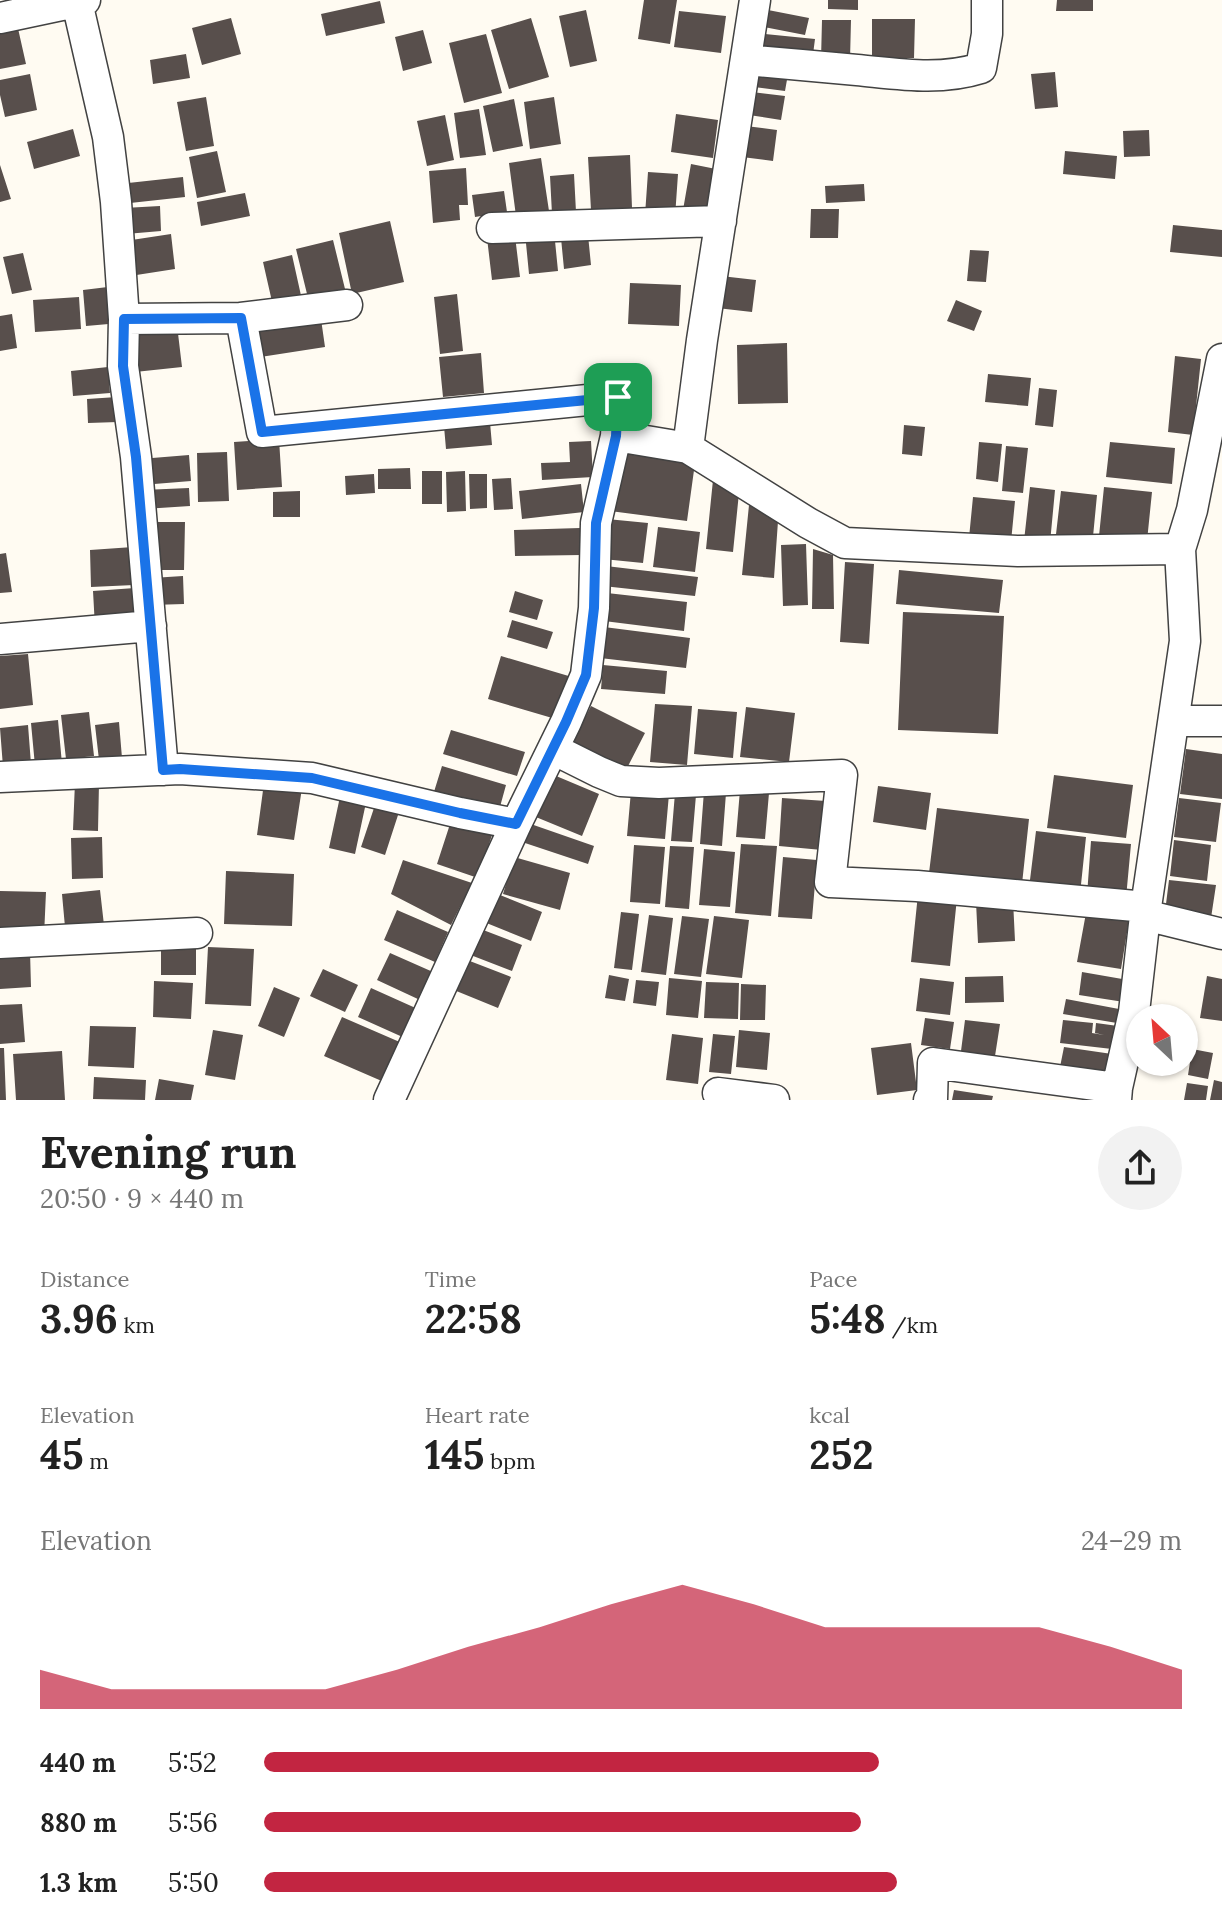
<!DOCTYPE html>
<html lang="en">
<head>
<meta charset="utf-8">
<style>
  body { margin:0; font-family:Lora,serif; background:#f2f2f2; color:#222; height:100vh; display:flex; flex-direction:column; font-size:30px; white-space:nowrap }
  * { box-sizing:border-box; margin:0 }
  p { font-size:26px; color:#767676 }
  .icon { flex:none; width:44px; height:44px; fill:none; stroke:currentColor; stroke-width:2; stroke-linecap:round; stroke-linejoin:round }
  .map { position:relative; height:1100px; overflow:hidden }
  .side { display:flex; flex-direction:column; background:#fff; flex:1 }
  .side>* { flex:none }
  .needle { width:52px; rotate:334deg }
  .buttons { position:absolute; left:1126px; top:1004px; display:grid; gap:16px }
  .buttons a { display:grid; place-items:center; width:72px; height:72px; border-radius:50%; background:#fff; box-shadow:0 2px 6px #0004; font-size:40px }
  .pin { position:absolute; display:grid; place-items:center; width:68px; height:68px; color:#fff; margin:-34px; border-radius:16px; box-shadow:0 4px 12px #0006 }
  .round { display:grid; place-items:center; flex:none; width:84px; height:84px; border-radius:42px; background:#f2f2f2 }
  .head { display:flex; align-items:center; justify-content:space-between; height:136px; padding:0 40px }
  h1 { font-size:44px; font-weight:700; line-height:60px }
  .figures { display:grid; grid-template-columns:repeat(3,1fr); gap:12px; height:136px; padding:8px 40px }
  .figures div { display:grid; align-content:center }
  .figures b { font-size:40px; font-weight:700 }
  .figures small { font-size:22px; font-weight:400 }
  .figures p { font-size:22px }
  .chart { height:224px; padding:16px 40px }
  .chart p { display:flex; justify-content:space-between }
  .chart svg { width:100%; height:144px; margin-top:8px; fill:#c22541; opacity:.7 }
  ul { padding:0 40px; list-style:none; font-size:26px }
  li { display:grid; grid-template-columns:128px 96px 1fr; align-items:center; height:60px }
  li i { height:20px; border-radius:10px; background:#c22541 }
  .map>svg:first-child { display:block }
</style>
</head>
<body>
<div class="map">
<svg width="1222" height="1100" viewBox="0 0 1222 1100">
  <rect width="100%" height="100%" fill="#fffbf2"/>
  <!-- building -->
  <path fill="#584f4c" d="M644 0H677L670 44 638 39Z
    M828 0H858V10L828 9Z
    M1057 0H1093V11H1056Z
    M380 1 385 23 326 36 321 14Z
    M586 10 597 61 570 67 559 16Z
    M768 10 809 18 805 35 764 27Z
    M679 11 726 16 721 53 674 47Z
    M231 18 241 54 202 65 192 28Z
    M531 18 549 77 509 89 491 30Z
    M872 19H915L914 58H872Z
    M822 20H851L850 60H821Z
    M17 24 26 64 0 69V28Z
    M423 30 432 63 403 71 395 37Z
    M486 34 502 93 464 103 449 43Z
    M765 34 815 39 812 62 763 57Z
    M186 54 190 78 153 84 150 60Z
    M756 70 788 74 785 91 754 87Z
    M1055 72 1058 107 1035 109 1031 74Z
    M30 74 37 110 5 117 0 95V80Z
    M752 92 785 96 781 120 749 115Z
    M206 97 214 146 186 151 177 102Z
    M554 97 561 144 530 149 524 102Z
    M514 99 523 146 493 152 483 106Z
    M479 109 486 155 460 158 454 113Z
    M676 114 718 120 713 158 671 152Z
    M445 115 454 160 427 166 417 121Z
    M746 126 777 130 773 161 742 157Z
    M73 129 80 156 34 169 27 142Z
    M1149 130 1150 156 1124 157 1123 131Z
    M217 151 226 192 197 198 189 157Z
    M1065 151 1117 156 1115 179 1063 174Z
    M630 155 632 208 591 210 588 157Z
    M541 158 549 211 516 216 509 163Z
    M691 164 716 169 708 214 683 210Z
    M0 165 11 199 0 202Z
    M466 168 468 205H459L460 220 433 223 429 171Z
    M648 172 678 174 675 217 645 215Z
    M574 174 576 212 552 214 550 176Z
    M183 177 185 197 121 204 119 184Z
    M864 184 865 201 826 203 825 186Z
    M504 191 507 212 475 217 472 195Z
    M245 193 250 216 201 226 197 202Z
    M160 206 161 231 126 234 124 208Z
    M811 209H839L838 238H810Z
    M390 221 404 282 352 294 339 233Z
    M1173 225 1222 230V257L1170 252Z
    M554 231 558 271 529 274 525 233Z
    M171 234 175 269 130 276 125 241Z
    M588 235 591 265 564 269 561 238Z
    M515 236 520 277 492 280 487 238Z
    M333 240 346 293 309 302 296 249Z
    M970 250 989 251 986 282 967 281Z
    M23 253 32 290 12 294 3 257Z
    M292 255 302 300 273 306 263 262Z
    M721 276 756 280 752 312 717 308Z
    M630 283 681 285 679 326 628 324Z
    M116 286 120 323 86 326 83 290Z
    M457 294 463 351 440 354 434 297Z
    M79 297 81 329 35 332 33 300Z
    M956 300 982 311 974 331 947 321Z
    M320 312 325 347 254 358 249 322Z
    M12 314 17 348 0 351V316Z
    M177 325 182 367 135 372 131 330Z
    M787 343 788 403 738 404 737 345Z
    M481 353 484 393 443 397 439 357Z
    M1175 356 1201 359 1193 435 1168 432Z
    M108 367 110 393 73 396 71 371Z
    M988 374 1031 378 1028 406 985 402Z
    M1039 388 1057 390 1053 427 1035 425Z
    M117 397 118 422 88 423 87 399Z
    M489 411 492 445 446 449 443 415Z
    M904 425 925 427 922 456 902 454Z
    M279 439 282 487 237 490 234 442Z
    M591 441 593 477 542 480 541 463 570 462 569 442Z
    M979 442 1002 444 998 482 976 479Z
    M1110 442 1175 448 1172 484 1106 477Z
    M1006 446 1028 448 1023 493 1002 491Z
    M227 452 229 501 198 502 197 453Z
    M618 453 695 463 687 521 610 511Z
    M189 455 191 481 142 485 140 459Z
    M410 468 411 489H378V469Z
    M422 471H442V504H422Z
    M465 471 466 511 447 512 446 472Z
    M374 474 375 493 346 495 345 476Z
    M469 474H487V508L470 509Z
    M511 478 513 509 494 510 492 479Z
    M713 480 740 483 733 552 706 549Z
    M581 484 584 512 522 519 519 491Z
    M1030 487 1055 490 1050 543 1024 541Z
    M1104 487 1152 492 1147 541 1099 536Z
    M189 488 190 506 144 509 143 490Z
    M300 491V517H273V492Z
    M1061 491 1097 495 1092 547 1055 543Z
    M973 497 1015 501 1011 542 969 538Z
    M749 505 778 521 774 578 742 575Z
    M607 519 648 523 643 563 603 559Z
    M149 522H185L184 570H149Z
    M658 527 700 532 695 572 653 567Z
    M580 528 581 555 515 556 514 530Z
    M806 544 808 605 783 606 781 545Z
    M133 547 134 585 91 587 90 550Z
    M813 549 833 555 834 609H812Z
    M6 553 12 592 0 593V554Z
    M845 562 874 564 869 644 840 642Z
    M606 566 698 577 695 596 603 586Z
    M899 570 1003 580 999 613 896 604Z
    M183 576 184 604 152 605V578Z
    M135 588 137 624 95 627 93 591Z
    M515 591 543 600 537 620 509 612Z
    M607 593 687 602 684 631 604 621Z
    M903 612 1004 616 998 734 898 730Z
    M512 620 553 632 547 649 507 637Z
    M604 627 690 638 686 668 600 658Z
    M28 654 33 705 0 709V656Z
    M501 656 572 677 559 720 488 699Z
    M603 665 667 671 665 694 601 689Z
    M655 704 692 706 687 765 650 762Z
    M591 706 645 733 626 770 572 743Z
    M746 707 795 713 789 762 740 757Z
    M698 709 737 712 733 758 694 754Z
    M89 712 94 756 66 759 61 715Z
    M58 720 62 764 35 766 31 723Z
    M119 722 122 758 99 760 95 725Z
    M28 725 31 764 3 767 0 728Z
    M451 730 525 752 517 776 443 754Z
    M1186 749 1222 754V799L1180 794Z
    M442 766 506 785 498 814 433 795Z
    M549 773 599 794 582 836 531 815Z
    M1054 775 1133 785 1126 838 1047 828Z
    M75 782 99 783 98 831 73 830Z
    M264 783 302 788 294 840 257 835Z
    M878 786 931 793 926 830 873 822Z
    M740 790 769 793 765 839 736 837Z
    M631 791 669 794 665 839 627 836Z
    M704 791 726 793 722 846 700 844Z
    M341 792 367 798 355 854 329 848Z
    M675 793 696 795 692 842 671 841Z
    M782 798 826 801 822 850 779 846Z
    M1179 798 1221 803 1216 842 1174 837Z
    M375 805 399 812 385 855 361 847Z
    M937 808 1029 819 1022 884 929 873Z
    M452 818 493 832 478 878 437 864Z
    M525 822 594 846 588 864 519 841Z
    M1036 831 1086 837 1080 894 1029 888Z
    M102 837 103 878 72 879 71 838Z
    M1174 840 1211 845 1207 881 1170 876Z
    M1091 841 1131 844 1126 898 1087 895Z
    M741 844 777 846 771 916 735 913Z
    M634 845 665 847 660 904 630 902Z
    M670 846 694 847 689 909 665 907Z
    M704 849 735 852 730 907 699 905Z
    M514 857 570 873 560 910 503 894Z
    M783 857 817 860 812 919 778 917Z
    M403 860 472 883 451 925 391 894Z
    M226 871 294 874 292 926 224 924Z
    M1169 880 1216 885 1211 918 1165 912Z
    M100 890 105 934 66 938 62 894Z
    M0 891 46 892 44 936 0 935Z
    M495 893 542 912 531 941 484 922Z
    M918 894 957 898 950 966 911 962Z
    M1013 900 1015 941 978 943 976 902Z
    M397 910 448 932 435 962 384 940Z
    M621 912 639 914 632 970 614 968Z
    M1086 913 1129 920 1121 969 1077 962Z
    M649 915 673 918 666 975 641 972Z
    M682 916 709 919 701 977 674 974Z
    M714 916 749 920 742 978 706 974Z
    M478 928 522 945 512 971 468 954Z
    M196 940V975H161V941Z
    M208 947 254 949 251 1006 205 1004Z
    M30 951 31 987 0 989V952Z
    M390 953 433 972 420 1000 377 980Z
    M462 958 511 977 498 1008 449 988Z
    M323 969 358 985 345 1012 310 996Z
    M1082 972 1128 980 1124 1002 1079 995Z
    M609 975 629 979 625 1001 605 998Z
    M1003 976 1004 1002 965 1003V977Z
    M1207 976 1222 979V1021L1200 1018Z
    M669 978 702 981 698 1018 666 1015Z
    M920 978 954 982 950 1015 916 1011Z
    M636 980 659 982 656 1006 633 1003Z
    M154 981 193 983 191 1019 153 1017Z
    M706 982 739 983 738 1019 704 1018Z
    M741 984 766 985 765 1020H740Z
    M274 987 300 998 284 1037 258 1026Z
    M371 988 420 1010 407 1039 358 1017Z
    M1066 999 1119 1009 1117 1023 1063 1014Z
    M22 1004 25 1042 0 1044V1005Z
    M342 1017 402 1043 384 1082 324 1056Z
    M925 1018 954 1022 950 1049 921 1045Z
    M965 1020 1000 1024 995 1056 961 1051Z
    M1063 1020 1093 1023 1092 1033 1104 1035 1095 1033 1096 1023 1118 1026 1112 1049 1060 1043Z
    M90 1026 136 1027 134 1068 88 1066Z
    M213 1030 243 1035 235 1080 205 1075Z
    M739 1030 770 1033 767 1070 736 1067Z
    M672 1034 703 1038 698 1084 666 1080Z
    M713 1034 735 1036 731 1074 709 1072Z
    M911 1043 917 1090 877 1095 871 1048Z
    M1064 1047 1112 1054 1108 1075 1060 1067Z
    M0 1048H4L6 1100H0Z
    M1192 1049 1213 1053 1208 1079 1188 1075Z
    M62 1051 65 1100H16L13 1054Z
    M94 1077 146 1080 145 1100 93 1099Z
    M159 1079 194 1085 191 1100H155Z
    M1214 1080 1222 1082V1100H1210Z
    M1187 1083 1208 1086 1206 1100H1184Z
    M954 1090 993 1096 992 1100H952Z"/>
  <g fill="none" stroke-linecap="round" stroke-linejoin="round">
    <!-- minor casing -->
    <g stroke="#424242" stroke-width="33">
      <path id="minor" d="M77 2 108 137 116 202 124 319 123 366 136 457 163 770
        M0 18 85 0
        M746 60C783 63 820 67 857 70 899 74 940 81 981 68L987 34V0
        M492 228 721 221
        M241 318 347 305
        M124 319 241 318 262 432 618 397 616 436
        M688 448 702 340 755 0
        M0 639 151 626
        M1174 721H1222
        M553 749 599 772 621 781 659 783 842 775 830 882 917 886 1146 907
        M0 777 180 769 312 778 460 813 516 824
        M1145 915 1222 934
        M0 943 197 933
        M718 1093 774 1100
        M389 1100 516 824 566 722 586 675 594 608 596 523 616 436 688 448 808 523 845 543 1018 551 1180 549 1192 510 1222 359
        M929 1100H932L933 1063 1117 1088
        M1116 1100 1117 1088 1134 1012 1146 907 1185 641 1180 549"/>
    </g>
    <!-- minor -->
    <use href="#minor" stroke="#fff" stroke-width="30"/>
  </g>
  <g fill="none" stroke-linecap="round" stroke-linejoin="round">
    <!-- route casing -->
    <g stroke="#fff" stroke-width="16">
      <path id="route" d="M241 318 262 432 618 397 616 436 596 523 594 608 586 675 566 722 516 824 460 813 312 778 180 769 163 770 136 457 123 366 124 319Z"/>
    </g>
    <!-- route -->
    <use href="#route" stroke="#1a73e8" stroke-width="10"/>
  </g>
</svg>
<div class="buttons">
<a><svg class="needle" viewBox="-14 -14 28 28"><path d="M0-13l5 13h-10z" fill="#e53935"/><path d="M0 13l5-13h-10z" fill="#767676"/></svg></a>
</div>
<div class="pin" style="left:618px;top:397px;background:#1e9e55"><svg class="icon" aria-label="arrive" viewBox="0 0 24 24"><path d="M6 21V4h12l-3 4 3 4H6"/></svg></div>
</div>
<section class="side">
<div class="head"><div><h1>Evening run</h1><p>20:50 · 9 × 440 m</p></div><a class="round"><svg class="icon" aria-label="share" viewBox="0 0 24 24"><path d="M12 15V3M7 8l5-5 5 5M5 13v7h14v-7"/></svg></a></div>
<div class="figures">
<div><p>Distance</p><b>3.96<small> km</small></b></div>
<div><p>Time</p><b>22:58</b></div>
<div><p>Pace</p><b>5:48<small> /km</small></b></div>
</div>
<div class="figures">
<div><p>Elevation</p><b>45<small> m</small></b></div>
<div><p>Heart rate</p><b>145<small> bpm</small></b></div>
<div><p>kcal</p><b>252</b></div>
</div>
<div class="chart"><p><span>Elevation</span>24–29 m</p>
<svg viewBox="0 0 160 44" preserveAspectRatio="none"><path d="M0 44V32L10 38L20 38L30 38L40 38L50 32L60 25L70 19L80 12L90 6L100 12L110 19L120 19L130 19L140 19L150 25L160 32V44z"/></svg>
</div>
<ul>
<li><b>440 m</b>5:52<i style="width:67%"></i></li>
<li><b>880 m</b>5:56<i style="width:65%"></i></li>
<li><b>1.3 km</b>5:50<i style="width:69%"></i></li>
</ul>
</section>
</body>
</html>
